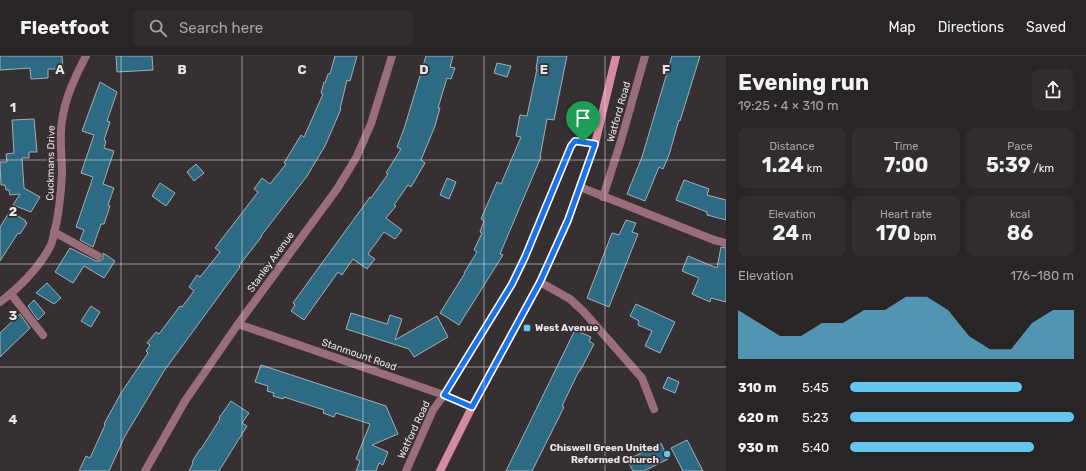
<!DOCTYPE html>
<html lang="en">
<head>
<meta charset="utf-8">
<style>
  body { margin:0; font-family:Rubik,sans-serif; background:#312c2e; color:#f1f3f6; height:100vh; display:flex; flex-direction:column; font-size:15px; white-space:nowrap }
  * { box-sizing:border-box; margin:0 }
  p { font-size:13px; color:#a5a4a7 }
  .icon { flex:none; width:22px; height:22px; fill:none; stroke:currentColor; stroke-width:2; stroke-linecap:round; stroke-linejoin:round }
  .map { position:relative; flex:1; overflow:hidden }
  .drawer { display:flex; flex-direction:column; background:#292426; width:360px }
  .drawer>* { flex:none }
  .pin { position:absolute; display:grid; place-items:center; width:34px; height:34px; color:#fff; margin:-41px -17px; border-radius:50% 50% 50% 0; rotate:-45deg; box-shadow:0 0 4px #0007 }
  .pin .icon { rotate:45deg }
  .round { display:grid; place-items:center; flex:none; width:42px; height:42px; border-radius:8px; background:#312c2e }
  .head { display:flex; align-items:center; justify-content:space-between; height:68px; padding:0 12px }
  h1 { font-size:22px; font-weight:700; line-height:30px }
  .metrics { display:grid; grid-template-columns:repeat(3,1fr); gap:6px; height:68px; padding:4px 12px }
  .metrics div { display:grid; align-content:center; border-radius:8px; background:#312c2e; text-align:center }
  .metrics b { font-size:20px; font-weight:700 }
  .metrics small { font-size:11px; font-weight:400 }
  .metrics p { font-size:11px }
  .chart { height:112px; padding:8px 12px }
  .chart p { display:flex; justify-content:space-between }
  .chart svg { width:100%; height:72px; margin-top:4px; fill:#64c5ee; opacity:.7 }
  ul { padding:0 12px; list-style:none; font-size:13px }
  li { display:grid; grid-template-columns:64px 48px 1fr; align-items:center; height:30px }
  li i { height:10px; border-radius:5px; background:#64c5ee }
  header { display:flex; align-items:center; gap:24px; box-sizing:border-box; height:56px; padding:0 20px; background:#292426; border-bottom:1px solid #454143 }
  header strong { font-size:19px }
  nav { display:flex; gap:22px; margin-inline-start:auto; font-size:14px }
  .search { width:280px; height:36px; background:#312c2e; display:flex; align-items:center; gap:10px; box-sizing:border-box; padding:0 14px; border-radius:8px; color:#a5a4a7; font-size:15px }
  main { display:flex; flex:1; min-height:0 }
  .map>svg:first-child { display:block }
</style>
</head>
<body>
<header>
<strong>Fleetfoot</strong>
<div class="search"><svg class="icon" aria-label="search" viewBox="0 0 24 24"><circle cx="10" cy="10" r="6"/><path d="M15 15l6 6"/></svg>Search here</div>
<nav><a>Map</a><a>Directions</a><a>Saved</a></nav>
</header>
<main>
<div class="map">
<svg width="726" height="415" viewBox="0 0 726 415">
  <rect width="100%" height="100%" fill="#373032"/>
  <!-- building -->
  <path fill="#2d6b85" stroke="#a7aeb1" d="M0 0H62L63 13H48V22L31 23 30 12 0 14Z
    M116 0H152L153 14 117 16Z
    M335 0H357L350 25 347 24 340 53H341L325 90 307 120 261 180H262L239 210 240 211 164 315 125 380 109 415H79L86 400 90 402 105 369 104 368 121 337 148 297 146 295 150 289 147 287 156 276 159 278 180 250 182 251 194 235 189 231 197 219 200 221 220 196 215 192 258 136 254 133 262 122 270 128 286 108 284 107 301 79 304 81 323 38 321 37 324 26 325 27 328 18H330Z
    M426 0H453L450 11 455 12 451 23 447 22 438 52H440L435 70 421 104 425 107 411 131 408 129 394 149 396 150 386 162 402 174 395 183 384 176 368 198 375 203 367 213 353 203 342 219 338 216 304 264 291 255 295 249 293 247 370 141 371 142 388 118 386 117 401 93 397 91 404 73Z
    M538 0H567L554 64 547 63 540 101H541L500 198 503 199 459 269 440 257 465 217H464L477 196 474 194 482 177 480 176 484 165 481 163 497 126 501 128 521 81 516 80 520 59 527 60 537 13H536Z
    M672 0H700L680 65 679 64 669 99 663 113 659 111 645 145 627 138 642 101Z
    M497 7 511 10 507 21 494 17Z
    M100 26 117 36 107 65 110 66 104 84 106 85 104 92 114 95 103 128 114 132 108 149 110 150 104 168H101L93 191 80 184 84 174 76 171 93 121 81 117 94 79 82 75Z
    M34 63 37 96H29V102H22L24 132 40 141 31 156 13 149 20 138 10 139 9 134H6L5 129H1L0 106H7L6 98 14 97 12 64Z
    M196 108 204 117 194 125 187 116Z
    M447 122 456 126 449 143 440 139Z
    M684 124 709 133 707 139 726 144V164L707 159V156L676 144Z
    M160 127 175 137 166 150 152 140Z
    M10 155 26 165 25 166 27 167 20 178 18 177 0 205V171Z
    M626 164 636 167 632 176 638 178 609 251 587 242 612 177 619 179Z
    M721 191 726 192V246L711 242 710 246 692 238 699 222 682 215 688 200 717 212Z
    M70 192 96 205H99L103 203V197L115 205 104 222 84 210 73 227 55 216Z
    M47 227 61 242 54 248 36 237Z
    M34 244 45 257 38 264 28 250Z
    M636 248 675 266 660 297 645 290 652 275 638 269 639 265 630 260Z
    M91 250 100 256 91 271 81 265Z
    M351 257 387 268 390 259 402 263 395 284 437 260 448 281 414 301 409 293 346 273Z
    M20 258 30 272 0 301V277Z
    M575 274 591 281 589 285 594 288 580 315H579L562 350 564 351 532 415H506Z
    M261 309 386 350 398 378 372 389 388 396 383 409 379 407 376 415H356L360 405 356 403 370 368 336 357 334 361 323 357 324 354 284 341 283 343 273 340 274 337 267 335 268 330 255 326Z
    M668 321 679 326 675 337 663 332Z
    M231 345 249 357 242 367 247 370 219 415H189L193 407 192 406 200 393H201L220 363 219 362Z
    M687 384 703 415H683L671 392Z
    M661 387 668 403 644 415H633L627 404Z"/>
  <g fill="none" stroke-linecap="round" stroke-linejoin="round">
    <!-- lane -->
    <path stroke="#9a6d7a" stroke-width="8" d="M54 176 98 200
      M540 226 570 243 583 255 642 322 654 353
      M11 238 43 279"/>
    <!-- street -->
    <path stroke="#9a6d7a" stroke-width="8" d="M580 131 714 184 726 187
      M603 141 620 88 645 0
      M0 246C20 231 39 212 51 189 52 186 53 182 54 178 59 158 61 138 62 117 62 100 59 83 62 65 65 42 75 21 86 0
      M238 268 444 339 472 351
      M145 415 185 345 238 268 337 133 356 102 371 68 392 0
      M406 415 433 354 444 339 512 228 525 201 571 90 575 85 595 88"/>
    <!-- secondary -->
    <path stroke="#d58ca3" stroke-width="8" d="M440 415 472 351 540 226 568 164 595 88 616 0"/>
  </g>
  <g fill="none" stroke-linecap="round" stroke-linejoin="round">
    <!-- route casing -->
    <g stroke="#fff" stroke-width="8">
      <path id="route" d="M575 85 595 88 568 164 540 226 472 351 444 339 512 228 525 201 571 90Z"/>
    </g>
    <!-- route -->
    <use href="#route" stroke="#1a73e8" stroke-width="5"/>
  </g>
  <!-- grid -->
  <path fill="none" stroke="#e9e5e6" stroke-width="1" stroke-opacity="0.55" d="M121 0V415M242 0V415M363 0V415M484 0V415M605 0V415M0 104H726M0 208H726M0 311H726"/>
  <!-- markers -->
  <g fill="#64c5ee" stroke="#373032" stroke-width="1.5">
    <rect x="523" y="268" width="8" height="8" rx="2"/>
    <circle cx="667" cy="398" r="4"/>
  </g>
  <g text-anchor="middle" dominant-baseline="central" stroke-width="3.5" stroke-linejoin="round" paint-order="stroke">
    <!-- street labels -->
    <g font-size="10" fill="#e9e5e6" stroke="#373032">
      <text transform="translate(619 56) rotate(-74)">Watford Road</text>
      <text transform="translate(51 107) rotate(-89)">Cuckmans Drive</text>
      <text transform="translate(271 206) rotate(-54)">Stanley Avenue</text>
      <text transform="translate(359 299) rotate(19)">Stanmount Road</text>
      <text transform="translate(414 374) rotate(-65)">Watford Road</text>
    </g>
    <!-- poi labels -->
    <g font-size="10" font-weight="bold" fill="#e9e5e6" stroke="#373032" text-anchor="start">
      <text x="535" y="272">West Avenue</text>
      <text x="659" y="392" text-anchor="end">Chiswell Green United<tspan x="659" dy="12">Reformed Church</tspan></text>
    </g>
  </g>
  <g font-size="13" text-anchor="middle" font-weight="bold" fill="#e9e5e6" stroke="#373032" stroke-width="3.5" stroke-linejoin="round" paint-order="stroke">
    <text x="60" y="18">A</text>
    <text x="182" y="18">B</text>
    <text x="302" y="18">C</text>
    <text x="424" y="18">D</text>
    <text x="544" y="18">E</text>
    <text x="666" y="18">F</text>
    <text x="13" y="56">1</text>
    <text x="13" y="160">2</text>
    <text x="13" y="264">3</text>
    <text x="13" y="368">4</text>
  </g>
</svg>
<div class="pin" style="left:583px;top:86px;background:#1e9e55"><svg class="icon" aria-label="arrive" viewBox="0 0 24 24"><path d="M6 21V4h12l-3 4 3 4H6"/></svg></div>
</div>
<section class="drawer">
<div class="head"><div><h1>Evening run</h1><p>19:25 · 4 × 310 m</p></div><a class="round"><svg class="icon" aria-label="share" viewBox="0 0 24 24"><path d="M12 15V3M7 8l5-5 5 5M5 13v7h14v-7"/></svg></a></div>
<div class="metrics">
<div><p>Distance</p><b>1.24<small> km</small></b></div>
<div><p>Time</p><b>7:00</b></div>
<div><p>Pace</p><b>5:39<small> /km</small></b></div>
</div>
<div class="metrics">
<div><p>Elevation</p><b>24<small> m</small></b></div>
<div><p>Heart rate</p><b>170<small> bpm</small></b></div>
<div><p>kcal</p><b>86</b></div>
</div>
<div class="chart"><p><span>Elevation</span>176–180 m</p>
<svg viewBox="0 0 160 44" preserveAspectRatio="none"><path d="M0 44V14L10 22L20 30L30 30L40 22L50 22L60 14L70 14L80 6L90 6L100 14L110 30L120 38L130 38L140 22L150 14L160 14V44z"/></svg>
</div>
<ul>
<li><b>310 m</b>5:45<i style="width:77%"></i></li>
<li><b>620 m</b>5:23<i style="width:100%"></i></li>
<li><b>930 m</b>5:40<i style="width:82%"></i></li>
</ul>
</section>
</main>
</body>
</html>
